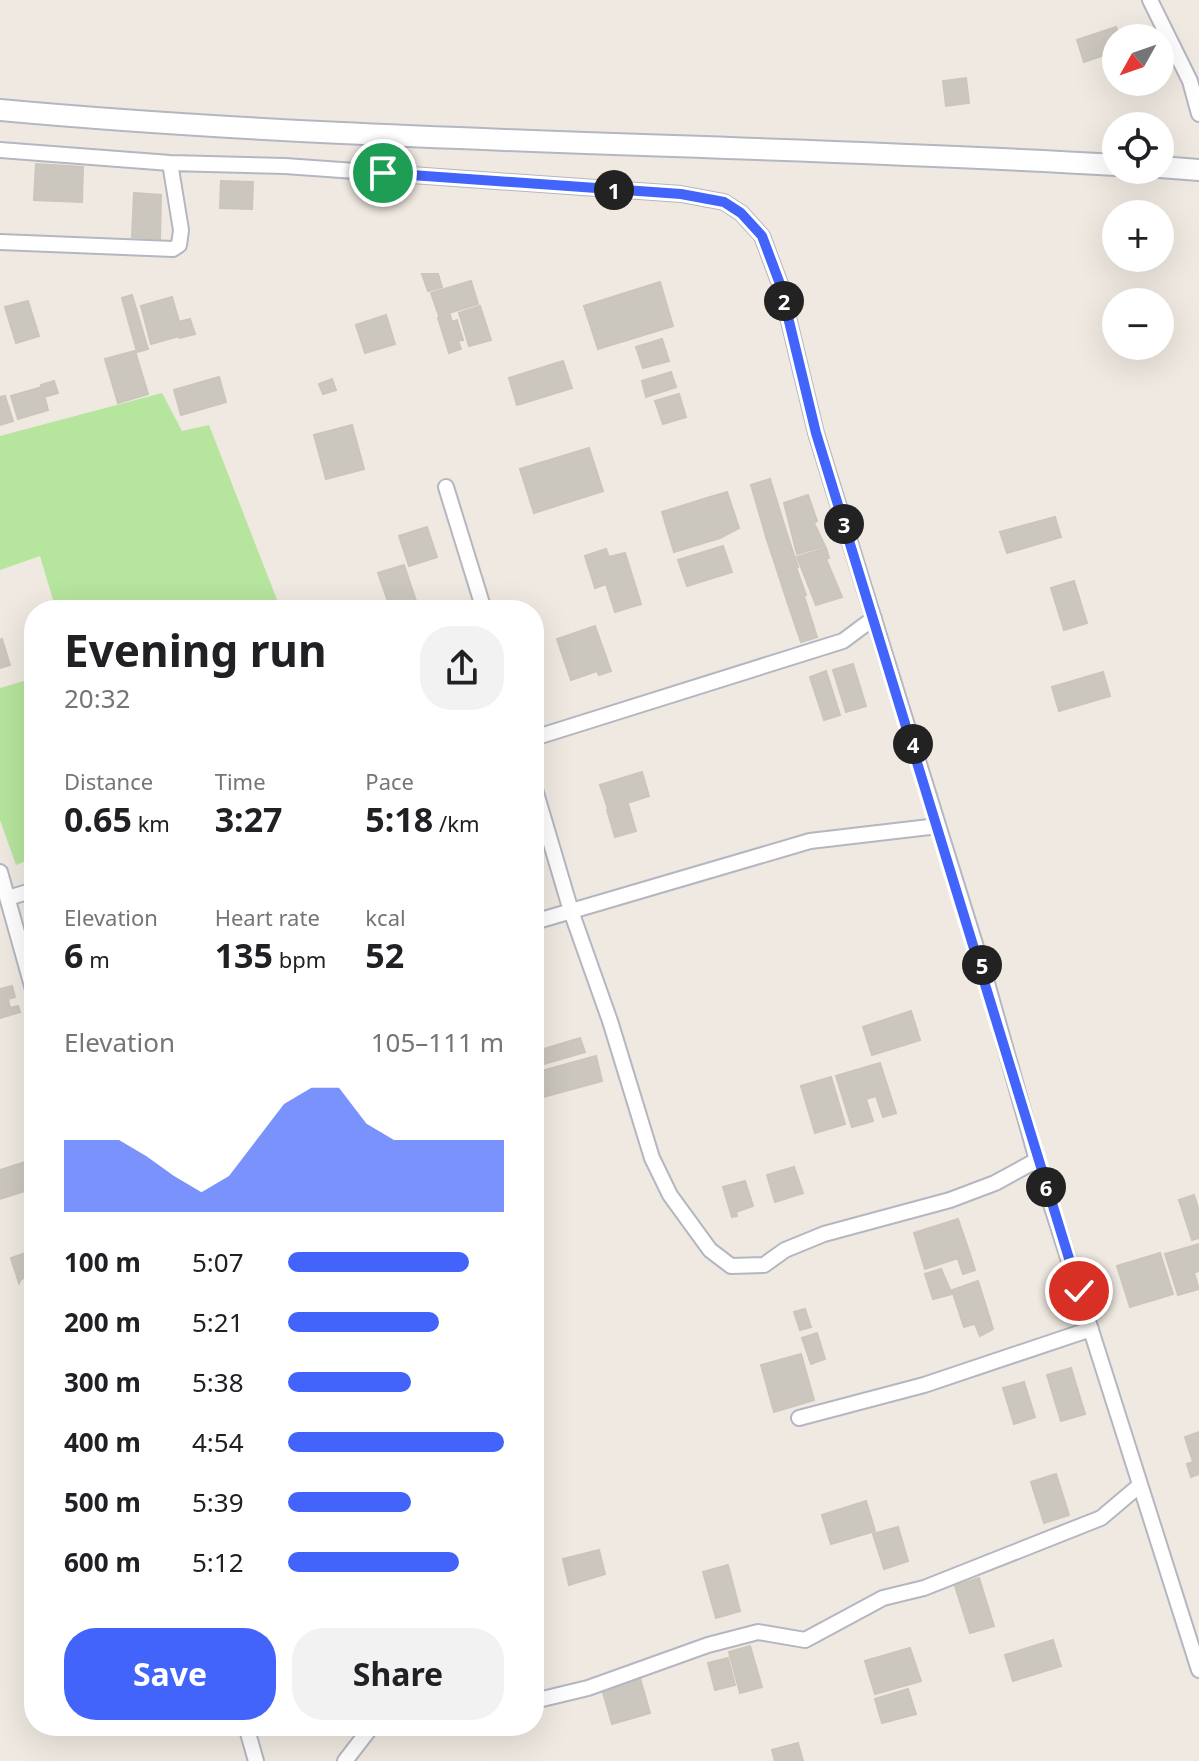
<!DOCTYPE html>
<html lang="en">
<head>
<meta charset="utf-8">
<style>
  body { margin:0; font-family:"Noto Sans",sans-serif; background:#f2f2f2; color:#202124; height:100vh; display:flex; flex-direction:column; font-size:30px; white-space:nowrap }
  * { box-sizing:border-box; margin:0 }
  p { font-size:26px; color:#757577 }
  .icon { flex:none; width:44px; height:44px; fill:none; stroke:currentColor; stroke-width:2; stroke-linecap:round; stroke-linejoin:round }
  .map { position:relative; flex:1; overflow:hidden }
  .sheet { position:absolute; left:24px; top:600px; width:520px; height:1136px; display:flex; flex-direction:column; background:#fff; border-radius:32px; box-shadow:0 8px 32px #0002 }
  .sheet>* { flex:none }
  .needle { width:52px; rotate:230deg }
  .controls { position:absolute; left:1102px; top:24px; display:grid; gap:16px }
  .controls a { display:grid; place-items:center; width:72px; height:72px; border-radius:50%; background:#fff; box-shadow:0 8px 32px #0002; font-size:40px }
  .pin { position:absolute; display:grid; place-items:center; width:68px; height:68px; color:#fff; margin:-34px; border:4px solid #fff; border-radius:50%; box-shadow:0 2px 8px #0007 }
  .km { position:absolute; width:40px; height:40px; margin:-20px; border-radius:50%; background:#222; color:#fff; font-size:22px; line-height:40px; text-align:center }
  .round { display:grid; place-items:center; flex:none; width:84px; height:84px; border-radius:32px; background:#f2f2f2 }
  .summary { display:flex; align-items:center; justify-content:space-between; height:136px; padding:0 40px }
  h1 { font-size:44px; font-weight:700; line-height:60px }
  .figures { display:grid; grid-template-columns:repeat(3,1fr); gap:12px; height:136px; padding:8px 40px }
  .figures div { display:grid; align-content:center }
  .figures b { font-size:34px; font-weight:700 }
  .figures small { font-size:22px; font-weight:400 }
  .figures p { font-size:22px }
  .chart { height:224px; padding:16px 40px }
  .chart p { display:flex; justify-content:space-between }
  .chart svg { width:100%; height:144px; margin-top:8px; fill:#4264fb; opacity:.7 }
  .cta { display:flex; gap:16px; margin-top:auto; padding:16px 40px }
  .cta a { flex:1; height:92px; border-radius:32px; background:#4264fb; color:#fff; font-size:32px; font-weight:700; line-height:92px; text-align:center }
  .cta a+a { background:#f2f2f2; color:#202124 }
  ul { padding:0 40px; list-style:none; font-size:26px }
  li { display:grid; grid-template-columns:128px 96px 1fr; align-items:center; height:60px }
  li i { height:20px; border-radius:10px; background:#4264fb }
  .map>svg:first-child { display:block }
</style>
</head>
<body>
<div class="map">
<svg width="1199" height="1761" viewBox="0 0 1199 1761">
  <rect width="100%" height="100%" fill="#efe9e1"/>
  <!-- green -->
  <path fill="#b6e59e" d="M162 393 182 431 209 425 281 610H56L40 556 0 570V436Z
    M34 678V858L16 865 0 820V688Z"/>
  <!-- building -->
  <path fill="#cbc7bf" stroke="#cbc5ba" stroke-width="2" d="M1116 27 1120 38H1116V51L1084 62 1077 40Z
    M966 78 969 103 946 106 943 81Z
    M36 164 83 167 82 202 34 200Z
    M221 181 253 182 252 209 220 208Z
    M134 193 161 195 160 239 132 237Z
    M422 274H438L442 287 428 291Z
    M471 281 478 304 439 316 431 293Z
    M660 282 673 326 598 349 584 306Z
    M132 295 148 349 137 352 122 298Z
    M172 297 183 335 151 344 141 306Z
    M28 301 39 336 16 343 5 307Z
    M480 306 491 340 469 346 459 313Z
    M386 315 395 344 365 353 356 325Z
    M450 315 452 322 457 320 463 340 458 341 461 349 449 353 438 318Z
    M190 319 195 334 179 338 183 335 179 322Z
    M662 339 669 361 643 368 636 347Z
    M135 351 148 394 118 403 105 359Z
    M563 361 572 388 517 405 509 378Z
    M671 372 676 387 646 397 642 381Z
    M219 377 226 402 181 415 174 390Z
    M332 379 336 390 323 394 319 384Z
    M54 381 58 393 44 397 41 385Z
    M42 387 48 410 18 419 11 396Z
    M679 394 686 417 663 424 655 401Z
    M5 396 13 421 0 425V397Z
    M352 425 364 469 326 479 314 435Z
    M589 448 603 491 534 513 520 469Z
    M770 479 787 534 767 540 751 485Z
    M727 492 739 528 720 538 707 498Z
    M808 495 817 521 814 523 825 546 797 554 784 503Z
    M707 498 720 538 674 552 662 512Z
    M1055 517 1061 537 1007 553 1000 532Z
    M427 527 437 557 409 566 399 536Z
    M787 534 798 567 778 573 767 540Z
    M723 546 732 572 687 586 678 560Z
    M826 548 829 558 826 559 842 597 816 605 797 557Z
    M606 549 609 557 625 553 641 604 615 612 606 584 595 588 585 556Z
    M404 565 419 610H391L378 573Z
    M796 567 806 595 787 601 778 573Z
    M1074 581 1087 623 1064 630 1051 588Z
    M804 596 817 637 801 642 787 601Z
    M595 626 611 671 599 675 597 671 571 680 557 639Z
    M2 639 10 665 0 668V640Z
    M853 664 866 706 846 712 833 670Z
    M826 671 840 715 824 720 810 677Z
    M1103 672 1110 696 1059 711 1052 687Z
    M642 772 649 796 608 809 600 785Z
    M628 804 636 831 615 837 607 810Z
    M12 986 15 997 8 999 10 1008 18 1006 20 1012 0 1018V989Z
    M911 1011 920 1040 872 1055 863 1027Z
    M580 1038 585 1052 534 1067V1052Z
    M596 1056 602 1081 536 1099 534 1073Z
    M880 1063 896 1113 883 1117 876 1096 866 1099 873 1121 852 1127 836 1076Z
    M831 1077 845 1124 815 1133 801 1086Z
    M34 1159V1188L0 1199V1170Z
    M794 1167 803 1193 775 1202 767 1175Z
    M745 1181 753 1206 736 1212 737 1216 732 1217 723 1187Z
    M1194 1195 1199 1211V1238L1192 1240 1179 1200Z
    M958 1219 970 1254 925 1269 914 1233Z
    M1199 1244V1271L1173 1279 1165 1254Z
    M34 1250V1278L32 1275 21 1279 19 1283 11 1258Z
    M1160 1253 1173 1294 1130 1307 1117 1266Z
    M970 1254 975 1270 963 1274 958 1259Z
    M941 1269 952 1294 933 1299 925 1274Z
    M1194 1273 1199 1289 1178 1295 1173 1279Z
    M978 1281 990 1319 964 1327 952 1290Z
    M805 1309 811 1327 800 1330 794 1312Z
    M990 1319 993 1329 980 1336 975 1324Z
    M817 1333 825 1359 811 1364 802 1338Z
    M801 1354 814 1400 774 1412 761 1365Z
    M1071 1368 1085 1414 1061 1421 1047 1375Z
    M1024 1382 1035 1417 1014 1424 1003 1388Z
    M1199 1432V1474L1191 1477 1187 1464 1193 1462 1185 1437Z
    M1056 1474 1069 1515 1044 1523 1031 1482Z
    M866 1501 875 1531 831 1544 822 1515Z
    M898 1527 908 1561 884 1569 873 1534Z
    M599 1550 605 1574 569 1585 563 1559Z
    M728 1565 740 1611 716 1618 703 1572Z
    M979 1578 994 1626 970 1633 955 1586Z
    M1053 1640 1061 1666 1013 1681 1005 1655Z
    M750 1646 762 1687 740 1693 729 1652Z
    M910 1648 921 1681 875 1694 865 1661Z
    M728 1658 735 1685 715 1690 708 1663Z
    M640 1678 650 1713 612 1724 602 1689Z
    M908 1689 916 1714 882 1723 875 1699Z
    M798 1743 803 1761H775L772 1750Z"/>
  <g fill="none" stroke-linecap="round" stroke-linejoin="round">
    <!-- street casing -->
    <g stroke="#b4b7c1" stroke-width="18">
      <path id="street" d="M1150 0 1190 81 1199 114
        M0 150 170 163 285 166 681 194 724 202 741 213 762 236 780 284 816 433 985 976 1037 1160 1199 1670
        M0 242 173 249 179 245 181 230 170 163
        M446 487 484 610
        M534 738 843 641 874 618
        M534 786 571 911 610 1021 652 1158 670 1195 710 1250 731 1266 764 1265 785 1250 824 1234 950 1200 995 1183 1037 1160
        M0 872 34 993
        M8 898 34 890
        M534 922 810 841 938 826
        M799 1418 924 1385 1091 1329
        M534 1701 588 1688 708 1645 758 1632 805 1640 883 1598 924 1588 1101 1518 1140 1485
        M246 1726 256 1761
        M345 1761 372 1726"/>
    </g>
    <!-- secondary casing -->
    <g stroke="#b4b7c1" stroke-width="24">
      <path id="secondary" d="M0 110C371 144 744 143 1116 165
        M1160 167 1199 170"/>
    </g>
    <!-- street -->
    <use href="#street" stroke="#fff" stroke-width="14"/>
    <!-- secondary -->
    <use href="#secondary" stroke="#fff" stroke-width="20"/>
  </g>
  <g fill="none" stroke-linecap="round" stroke-linejoin="round">
    <!-- route casing -->
    <g stroke="#fff" stroke-width="16">
      <path id="route" d="M383 173 681 194 724 202 741 213 762 236 780 284 816 433 1079 1291"/>
    </g>
    <!-- route -->
    <use href="#route" stroke="#4264fb" stroke-width="10"/>
  </g>
</svg>
<div class="controls">
<a><svg class="needle" viewBox="-14 -14 28 28"><path d="M0-13l5 13h-10z" fill="#e53935"/><path d="M0 13l5-13h-10z" fill="#757577"/></svg></a>
<a><svg class="icon" aria-label="locate" viewBox="0 0 24 24"><circle cx="12" cy="12" r="6"/><path d="M12 2v4M12 18v4M2 12h4M18 12h4"/></svg></a>
<a>+</a>
<a>−</a>
</div>
<div class="pin" style="left:383px;top:173px;background:#1e9e55"><svg class="icon" aria-label="arrive" viewBox="0 0 24 24"><path d="M6 21V4h12l-3 4 3 4H6"/></svg></div>
<div class="pin" style="left:1079px;top:1291px;background:#d93025"><svg class="icon" aria-label="check" viewBox="0 0 24 24"><path d="M5 12l5 5 9-10"/></svg></div>
<b class="km" style="left:614px;top:190px">1</b>
<b class="km" style="left:784px;top:301px">2</b>
<b class="km" style="left:844px;top:524px">3</b>
<b class="km" style="left:913px;top:744px">4</b>
<b class="km" style="left:982px;top:965px">5</b>
<b class="km" style="left:1046px;top:1187px">6</b>
<section class="sheet">
<div class="summary"><div><h1>Evening run</h1><p>20:32</p></div><a class="round"><svg class="icon" aria-label="share" viewBox="0 0 24 24"><path d="M12 15V3M7 8l5-5 5 5M5 13v7h14v-7"/></svg></a></div>
<div class="figures">
<div><p>Distance</p><b>0.65<small> km</small></b></div>
<div><p>Time</p><b>3:27</b></div>
<div><p>Pace</p><b>5:18<small> /km</small></b></div>
</div>
<div class="figures">
<div><p>Elevation</p><b>6<small> m</small></b></div>
<div><p>Heart rate</p><b>135<small> bpm</small></b></div>
<div><p>kcal</p><b>52</b></div>
</div>
<div class="chart"><p><span>Elevation</span>105–111 m</p>
<svg viewBox="0 0 160 44" preserveAspectRatio="none"><path d="M0 44V22L10 22L20 22L30 27L40 33L50 38L60 33L70 22L80 11L90 6L100 6L110 17L120 22L130 22L140 22L150 22L160 22V44z"/></svg>
</div>
<ul>
<li><b>100 m</b>5:07<i style="width:84%"></i></li>
<li><b>200 m</b>5:21<i style="width:70%"></i></li>
<li><b>300 m</b>5:38<i style="width:57%"></i></li>
<li><b>400 m</b>4:54<i style="width:100%"></i></li>
<li><b>500 m</b>5:39<i style="width:57%"></i></li>
<li><b>600 m</b>5:12<i style="width:79%"></i></li>
</ul>
<div class="cta"><a>Save</a><a>Share</a></div>
</section>
</div>
</body>
</html>
